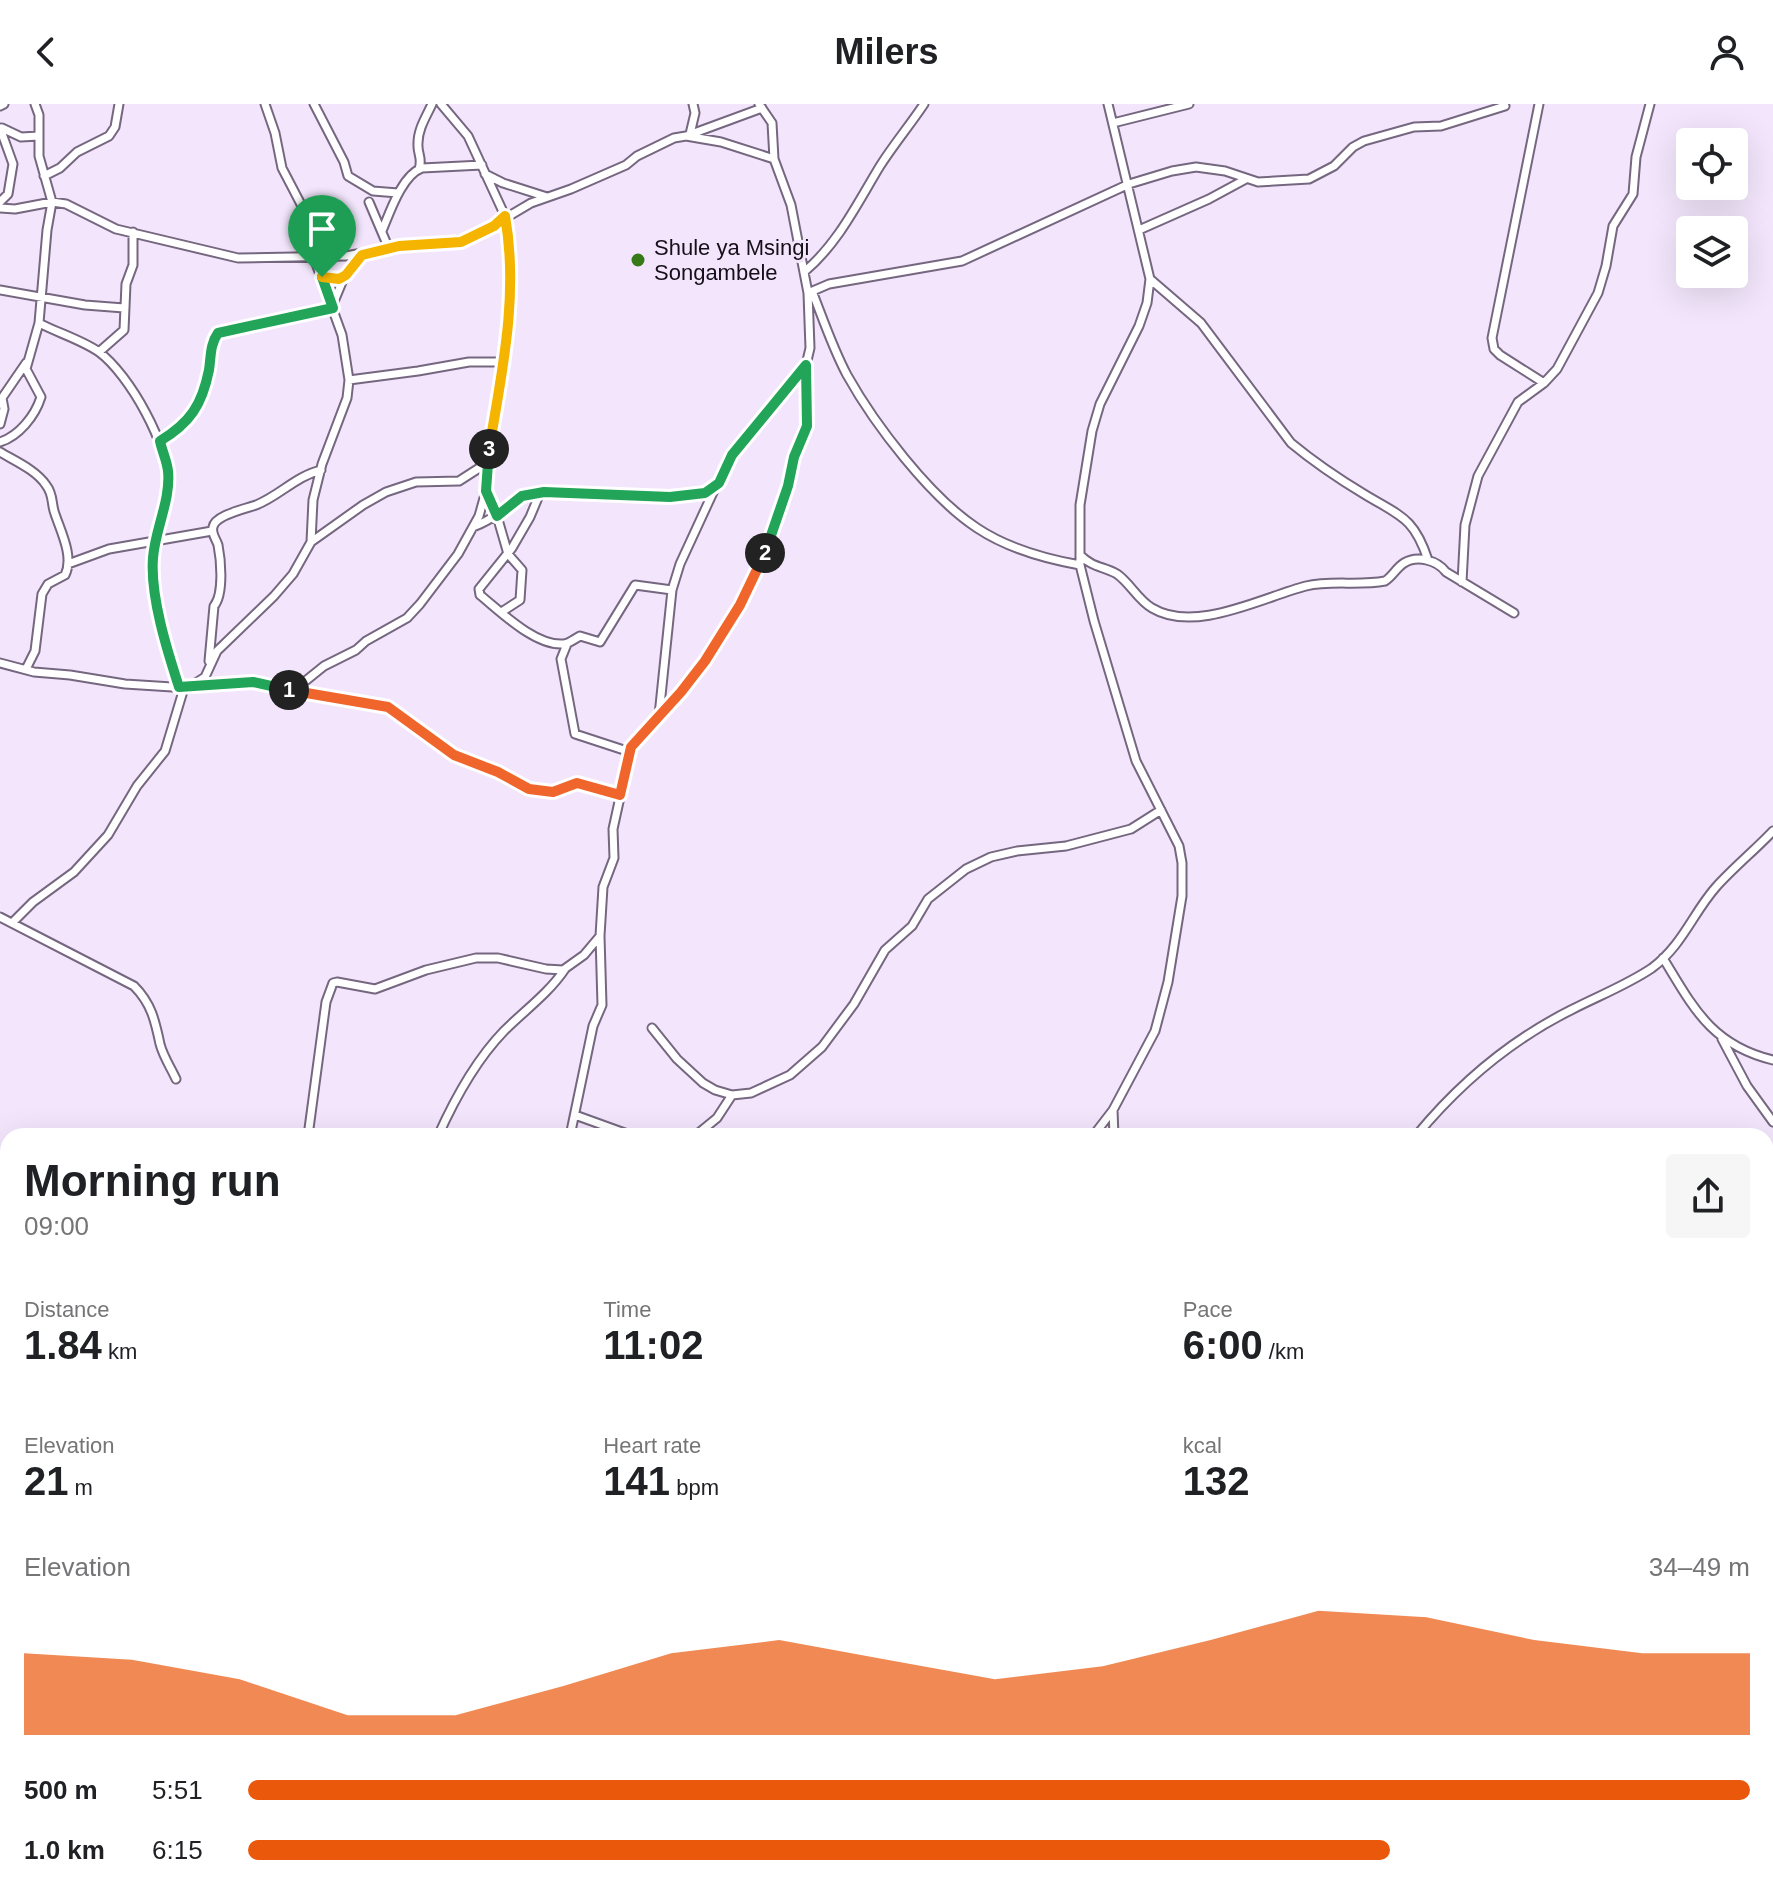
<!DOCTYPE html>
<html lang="en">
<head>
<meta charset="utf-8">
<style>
  body { margin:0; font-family:Arial,sans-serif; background:#f6f6f6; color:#202124; height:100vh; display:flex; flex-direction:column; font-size:30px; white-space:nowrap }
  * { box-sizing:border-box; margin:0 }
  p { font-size:26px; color:#757577 }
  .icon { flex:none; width:44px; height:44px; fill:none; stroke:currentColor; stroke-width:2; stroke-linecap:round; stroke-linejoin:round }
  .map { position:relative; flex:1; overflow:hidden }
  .drawer { position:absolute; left:0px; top:1024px; width:1774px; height:770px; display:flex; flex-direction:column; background:#fff; border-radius:24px 24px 0 0; box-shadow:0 8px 32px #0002 }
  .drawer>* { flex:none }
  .tools { position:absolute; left:1676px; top:24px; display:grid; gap:16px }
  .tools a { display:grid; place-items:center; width:72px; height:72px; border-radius:8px; background:#fff; box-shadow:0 8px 32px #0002; font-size:40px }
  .pin { position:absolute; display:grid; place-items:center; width:68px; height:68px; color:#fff; margin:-82px -34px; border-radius:50% 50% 50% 0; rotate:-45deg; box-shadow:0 0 8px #0007 }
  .pin .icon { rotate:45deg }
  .km { position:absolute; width:40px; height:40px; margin:-20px; border-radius:50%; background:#222; color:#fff; font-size:22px; line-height:40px; text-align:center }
  .round { display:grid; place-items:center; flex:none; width:84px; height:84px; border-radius:8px; background:#f6f6f6 }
  .head { display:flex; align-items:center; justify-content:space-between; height:136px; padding:0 24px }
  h1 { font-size:44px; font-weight:700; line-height:60px }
  .stats { display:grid; grid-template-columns:repeat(3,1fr); gap:12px; height:136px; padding:8px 24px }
  .stats div { display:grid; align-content:center }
  .stats b { font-size:40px; font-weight:700 }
  .stats small { font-size:22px; font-weight:400 }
  .stats p { font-size:22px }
  .chart { height:224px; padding:16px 24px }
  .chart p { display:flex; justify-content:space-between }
  .chart svg { width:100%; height:144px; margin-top:8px; fill:#ea580c; opacity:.7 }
  ul { padding:0 24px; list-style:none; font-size:26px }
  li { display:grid; grid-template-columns:128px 96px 1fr; align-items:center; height:60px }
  li i { height:20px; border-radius:10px; background:#ea580c }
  header { display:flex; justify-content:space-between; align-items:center; height:104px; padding:0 24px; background:#fff; font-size:36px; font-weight:700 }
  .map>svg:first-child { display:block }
</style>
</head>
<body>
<header><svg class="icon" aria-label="back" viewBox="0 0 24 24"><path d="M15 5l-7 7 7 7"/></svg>Milers<svg class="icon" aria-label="person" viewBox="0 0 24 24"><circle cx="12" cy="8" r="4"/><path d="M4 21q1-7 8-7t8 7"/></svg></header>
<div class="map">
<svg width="1773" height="1793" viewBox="0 0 1773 1793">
  <rect width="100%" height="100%" fill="#f3e6fc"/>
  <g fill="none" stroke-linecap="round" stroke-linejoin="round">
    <!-- minor casing -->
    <g stroke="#75677f" stroke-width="11">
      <path id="minor" d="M314 0 344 58 348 72 373 87 398 89
        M1539 0 1492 234 1494 245 1500 251 1544 279
        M0 2 4 0
        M1113 19 1189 0
        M0 24 13 60 8 90 0 98
        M2 24 21 33 39 32
        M690 30 695 9 693 0
        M686 32 762 4
        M419 65C423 54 417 50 418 39 418 25 426 13 432 0
        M485 70 503 79 547 93
        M44 72 60 64 77 48 109 32 115 23 119 0
        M369 98 389 145
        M0 104 15 105 52 98 66 100 116 125 238 154 346 152 399 142 470 135 531 99 571 85 626 61 637 52 674 34 686 32 721 38 774 55
        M1139 126 1209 95 1246 75
        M382 127C390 108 402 71 422 64L482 61
        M804 168C838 140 858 98 880 62 894 40 910 21 924 0
        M1150 175 1201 219 1291 339C1314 358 1339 375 1364 390 1400 412 1414 413 1428 456
        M0 186 85 201 124 204
        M812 187C823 215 833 245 847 271 875 321 930 393 977 424 1007 444 1046 455 1080 461
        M808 189 829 180 962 157 1129 80 1172 67 1196 63 1225 67 1258 78 1309 75 1334 62 1353 43 1364 37 1414 23 1441 22 1505 2
        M333 200 343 176 362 151
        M39 219C58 229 82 236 99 248 129 270 170 343 168 380 166 411 150 439 153 470 156 509 167 546 179 583
        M99 248 124 226 126 180 133 161V128
        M349 276 418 267 469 258H503
        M0 320 4 305 2 294 26 259
        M160 337C190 320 202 300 209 266 211 253 210 240 218 229L333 204
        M0 338C19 332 35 312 41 293L26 265 39 219 47 126 52 98 39 52V11L35 0
        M0 348C15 357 36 366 46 381 54 391 51 400 55 410 61 428 74 453 65 471L48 480 42 490 35 547 26 565
        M487 389 497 412 508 450 522 466 520 496 503 507
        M540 389 530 413 512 444 479 485 480 491C501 508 535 542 563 540 569 540 574 535 580 532L600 538 635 481 672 486
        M473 423C502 413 511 393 540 389L686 393 698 391 716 382 732 351 804 263
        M311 438 363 401 386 388 416 378 459 377 487 359
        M1080 451C1093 464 1103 462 1117 470 1130 479 1138 496 1152 504 1195 530 1263 493 1306 482 1331 476 1359 482 1385 477 1393 472 1396 464 1404 459 1417 451 1437 456 1446 468L1514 509
        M68 460 109 445 212 427
        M1462 478 1465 421 1478 372 1518 298 1544 279 1557 265 1598 189 1606 162 1613 122 1633 90 1636 53 1650 0
        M567 540 561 555 575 630 630 648
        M209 557 214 502C224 490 221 456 218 441 216 435 211 429 213 423 215 411 245 405 256 401 279 392 296 372 321 366
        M0 559 34 568 70 571 125 580 188 584 205 573 217 547 274 492 293 470 311 438 313 396 322 360 347 294 349 276 342 231 314 154 306 110 282 64 275 29 265 0
        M196 582 253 578 286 586 381 601 395 607 454 651 498 668 529 685 553 688 577 679 620 691
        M293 587 324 562 356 546 366 537 407 514 420 500 458 450 479 412 486 387 487 359 511 195 510 139 505 112 468 32 441 0
        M659 611 672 486 680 460 716 382
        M0 813 134 882C151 899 155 916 160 940 163 952 171 964 176 975
        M12 819 33 798 74 768 108 731 137 682 165 647 184 584
        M1663 854C1693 903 1711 941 1773 956
        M652 924 677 955 703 979 715 986 732 991 751 989 790 971 822 943 854 900 885 846 912 822 928 795 966 765 991 753 1017 747 1066 742 1131 725 1161 706
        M1722 935 1747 982 1773 1018
        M1113 1006 1114 1032
        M575 1011 633 1032
        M308 1032 326 898 333 879 337 878 375 885 426 866 476 854H498L546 865 563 866 584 851 600 832 603 783 614 754 613 725 631 643 681 588 718 538 740 501 757 468 785 393 794 353 807 322 806 261 810 244 808 189 791 101 774 55 772 19 759 0
        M438 1032C455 994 475 957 504 927 525 906 548 890 565 865
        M570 1032 593 922 602 901 600 832
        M695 1032 717 1014 732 991
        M1093 1032 1113 1006 1155 927 1168 878 1182 792V759L1179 742 1136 657 1094 517 1080 461V401L1092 327 1100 300 1139 222 1147 199 1150 175 1108 0
        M1416 1032C1458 981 1511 936 1571 906 1598 892 1627 881 1652 864 1682 842 1693 809 1716 783 1734 763 1755 746 1773 727
        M0 1194H8
        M0 1247 8 1272
        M1766 1353 1773 1357 1766 1369
        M730 1786V1793
        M1245 1786 1263 1793
        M1416 1790 1571 1793
        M573 1793H588
        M806 1793 809 1786
        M868 1793V1786
        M1597 1793 1598 1786"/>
    </g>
    <!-- minor -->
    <use href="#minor" stroke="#fff" stroke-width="7"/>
  </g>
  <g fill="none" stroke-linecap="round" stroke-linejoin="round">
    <!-- split-1 casing -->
    <g stroke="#fff" stroke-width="16">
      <path id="split-1" d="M289 586 253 578 179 583C167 546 150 492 153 454 155 425 171 396 168 367 167 357 162 347 160 337 190 319 202 301 209 266 211 253 210 240 218 229L333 204 322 173"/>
    </g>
    <!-- split-2 casing -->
    <g stroke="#fff" stroke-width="16">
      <path id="split-2" d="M289 586 388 603 454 651 498 668 529 685 553 688 577 679 620 691 631 643 681 588 705 557 740 501 765 449"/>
    </g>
    <!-- split-3 casing -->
    <g stroke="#fff" stroke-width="16">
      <path id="split-3" d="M489 345 486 387 497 412 522 392 544 388 670 393 705 389 719 379 732 351 806 261 807 322 794 353 788 382 765 449"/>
    </g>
    <!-- split-4 casing -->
    <g stroke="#fff" stroke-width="16">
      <path id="split-4" d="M322 173 339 175 346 171 362 151 399 142 461 138 494 122 505 112C519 190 502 268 489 345"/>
    </g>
    <!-- split-1 -->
    <use href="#split-1" stroke="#22a559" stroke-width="10"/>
    <!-- split-2 -->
    <use href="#split-2" stroke="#f0652b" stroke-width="10"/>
    <!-- split-3 -->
    <use href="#split-3" stroke="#22a559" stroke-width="10"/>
    <!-- split-4 -->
    <use href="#split-4" stroke="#f5b400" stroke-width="10"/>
  </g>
  <!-- markers -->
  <circle fill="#387917" stroke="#f3e6fc" stroke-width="3" cx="638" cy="156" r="8"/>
  <g text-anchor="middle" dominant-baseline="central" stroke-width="6" stroke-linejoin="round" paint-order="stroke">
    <!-- poi labels -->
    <g font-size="22" fill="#140f18" stroke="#f3e6fc" text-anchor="start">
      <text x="654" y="143">Shule ya Msingi<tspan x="654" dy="25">Songambele</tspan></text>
    </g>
  </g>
</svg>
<div class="tools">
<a><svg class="icon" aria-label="locate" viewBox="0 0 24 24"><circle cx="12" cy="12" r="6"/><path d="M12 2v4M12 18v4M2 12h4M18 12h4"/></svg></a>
<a><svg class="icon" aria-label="layers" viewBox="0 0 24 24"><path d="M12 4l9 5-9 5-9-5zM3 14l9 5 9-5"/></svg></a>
</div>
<div class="pin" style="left:322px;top:173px;background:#1e9e55"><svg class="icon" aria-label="arrive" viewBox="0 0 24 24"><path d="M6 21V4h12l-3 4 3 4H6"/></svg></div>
<b class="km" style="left:289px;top:586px">1</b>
<b class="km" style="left:765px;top:449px">2</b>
<b class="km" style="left:489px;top:345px">3</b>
<section class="drawer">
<div class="head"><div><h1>Morning run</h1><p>09:00</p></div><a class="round"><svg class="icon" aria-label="share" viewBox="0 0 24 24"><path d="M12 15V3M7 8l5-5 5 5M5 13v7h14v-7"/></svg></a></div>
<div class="stats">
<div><p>Distance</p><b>1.84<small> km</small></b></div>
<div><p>Time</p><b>11:02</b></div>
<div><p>Pace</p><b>6:00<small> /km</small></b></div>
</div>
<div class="stats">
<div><p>Elevation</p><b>21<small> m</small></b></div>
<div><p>Heart rate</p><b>141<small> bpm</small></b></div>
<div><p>kcal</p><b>132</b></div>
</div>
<div class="chart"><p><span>Elevation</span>34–49 m</p>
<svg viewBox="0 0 160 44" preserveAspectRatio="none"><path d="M0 44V19L10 21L20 27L30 38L40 38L50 29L60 19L70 15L80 21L90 27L100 23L110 15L120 6L130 8L140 15L150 19L160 19V44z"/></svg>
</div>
<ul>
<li><b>500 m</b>5:51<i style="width:100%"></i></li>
<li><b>1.0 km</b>6:15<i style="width:76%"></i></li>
</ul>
</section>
</div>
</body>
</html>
